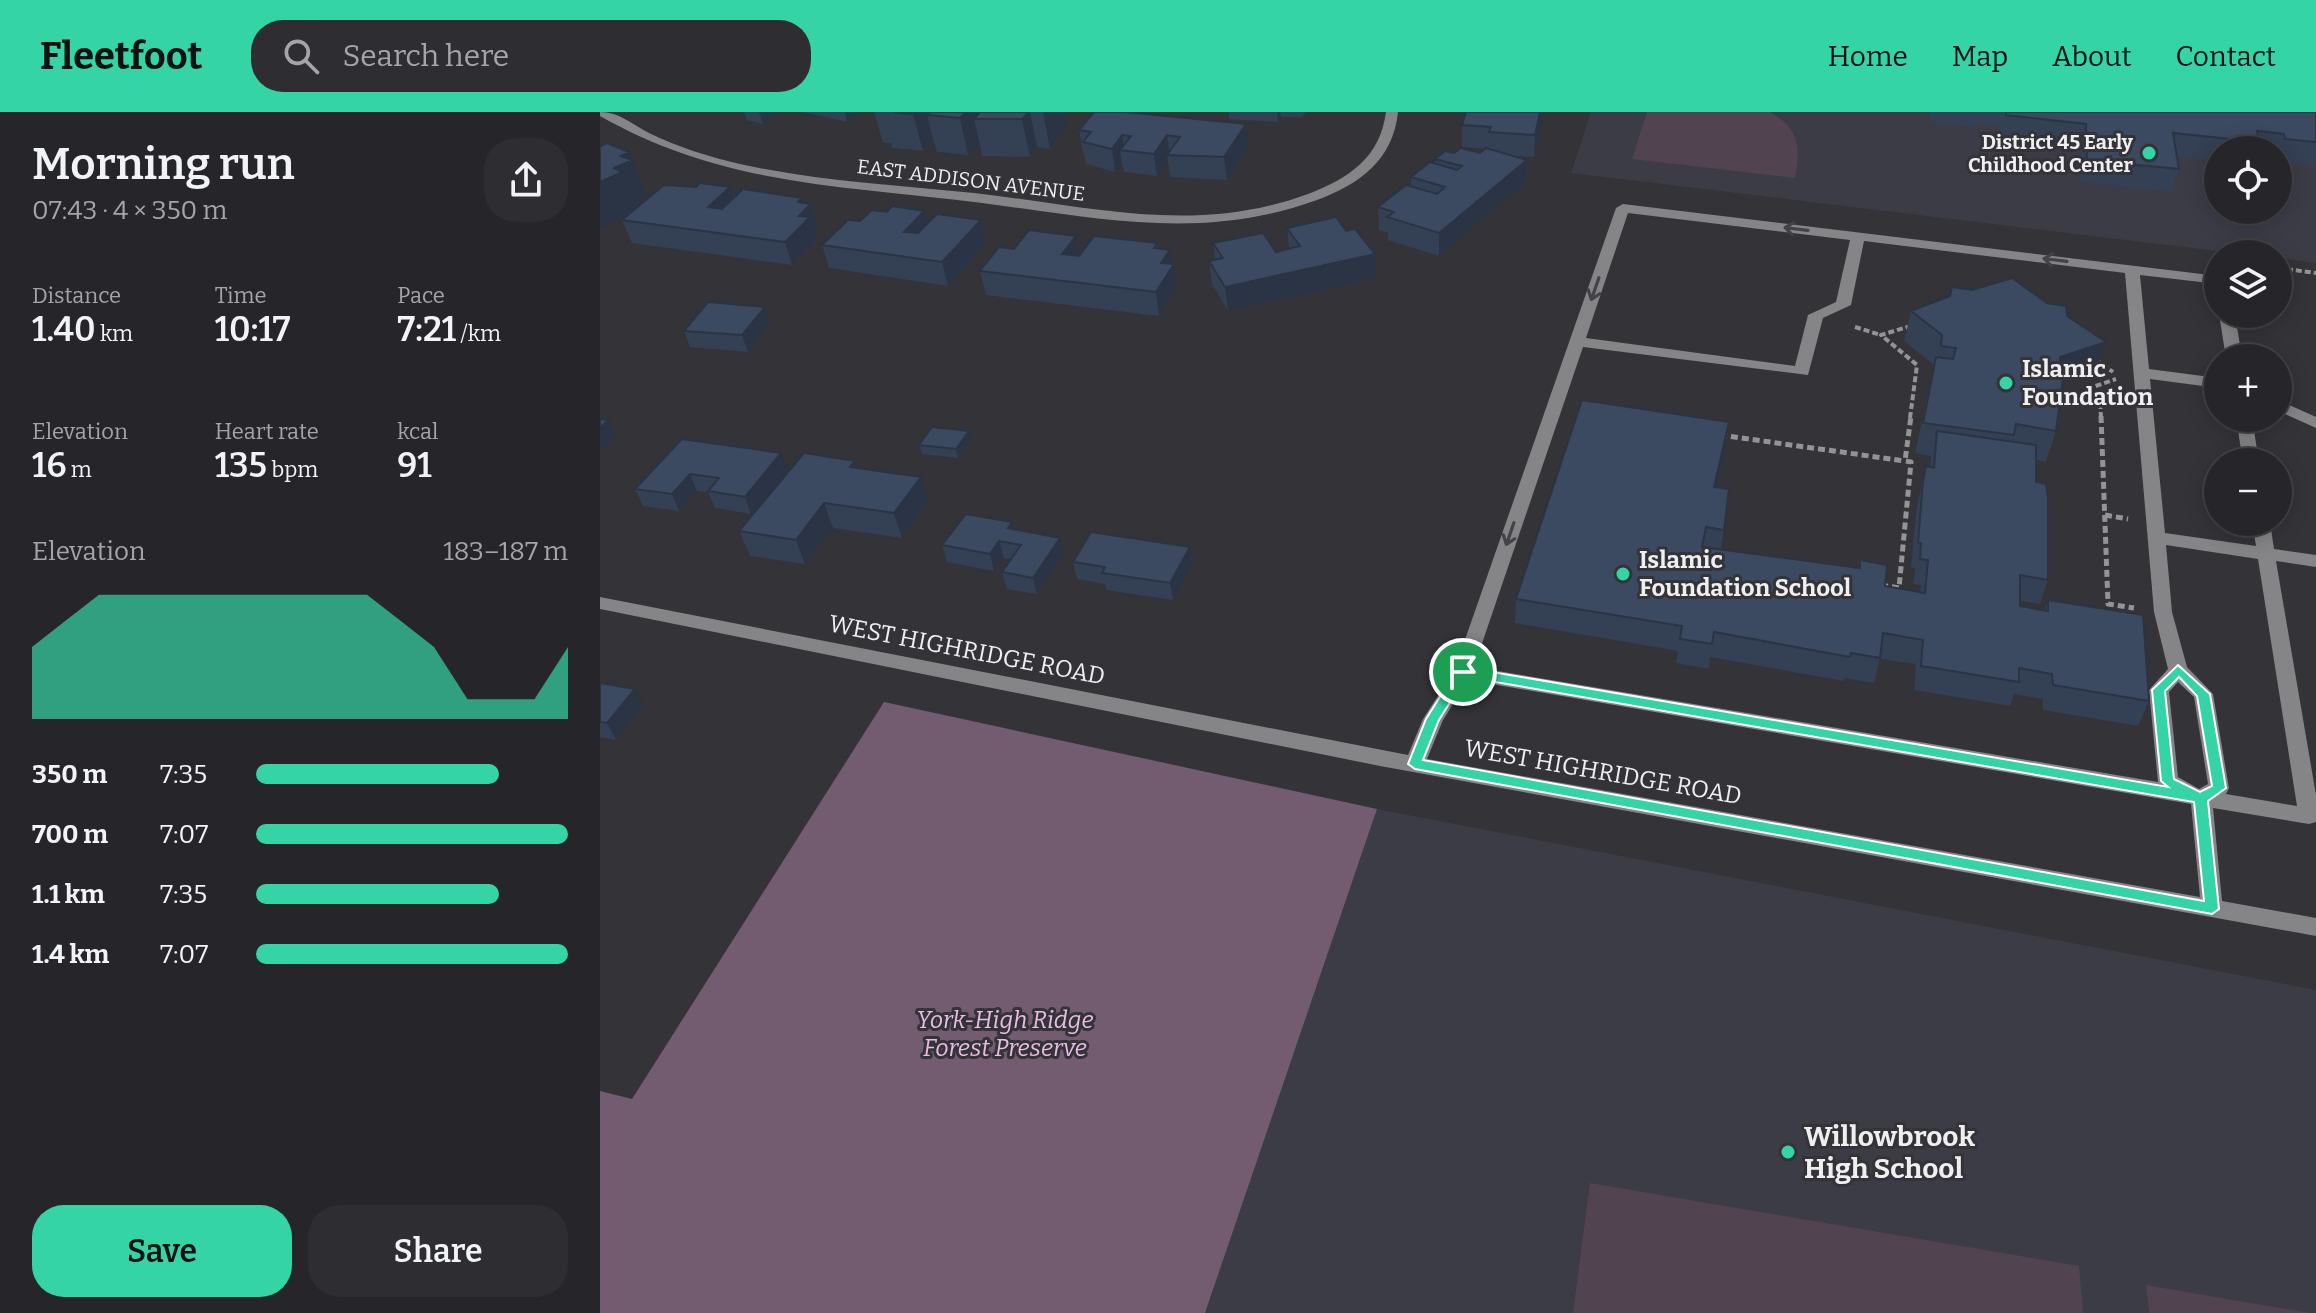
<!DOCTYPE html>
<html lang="en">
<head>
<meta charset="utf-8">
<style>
  body { margin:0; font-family:Bitter,serif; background:#2e2e32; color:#f1f3f6; height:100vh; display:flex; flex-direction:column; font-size:30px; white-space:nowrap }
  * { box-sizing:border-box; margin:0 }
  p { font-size:26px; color:#a4a5a8 }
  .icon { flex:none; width:44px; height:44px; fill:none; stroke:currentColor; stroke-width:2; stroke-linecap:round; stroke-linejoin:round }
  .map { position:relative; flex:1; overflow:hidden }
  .drawer { display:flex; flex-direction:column; background:#26262a; width:600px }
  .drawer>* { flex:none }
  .fabs { position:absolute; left:1604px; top:24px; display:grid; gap:16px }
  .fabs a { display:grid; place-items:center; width:88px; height:88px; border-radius:50%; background:#26262a; box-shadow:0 4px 20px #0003,0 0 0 2px #424347; font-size:40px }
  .pin { position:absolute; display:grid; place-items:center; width:68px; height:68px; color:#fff; margin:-34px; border:4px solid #fff; border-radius:50%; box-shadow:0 2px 8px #0007 }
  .round { display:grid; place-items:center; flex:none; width:84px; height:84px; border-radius:32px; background:#2e2e32 }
  .headline { display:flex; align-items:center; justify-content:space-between; height:136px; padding:0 32px }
  h1 { font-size:44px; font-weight:600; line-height:60px }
  .figures { display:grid; grid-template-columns:repeat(3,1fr); gap:12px; height:136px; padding:8px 32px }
  .figures div { display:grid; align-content:center }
  .figures b { font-size:34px; font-weight:600 }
  .figures small { font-size:22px; font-weight:400 }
  .figures p { font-size:22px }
  .chart { height:224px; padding:16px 32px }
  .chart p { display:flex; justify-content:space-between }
  .chart svg { width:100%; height:144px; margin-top:8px; fill:#35d4a7; opacity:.7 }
  .cta { display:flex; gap:16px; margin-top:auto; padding:16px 32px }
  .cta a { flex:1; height:92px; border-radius:32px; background:#35d4a7; color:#111; font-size:32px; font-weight:600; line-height:92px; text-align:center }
  .cta a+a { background:#2e2e32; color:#f1f3f6 }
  ul { padding:0 32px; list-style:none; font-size:26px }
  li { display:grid; grid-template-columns:128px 96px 1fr; align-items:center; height:60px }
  li i { height:20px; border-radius:10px; background:#35d4a7 }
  header { display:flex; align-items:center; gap:48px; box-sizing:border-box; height:112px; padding:0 40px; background:#35d4a7; color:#111 }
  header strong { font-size:38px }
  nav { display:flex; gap:44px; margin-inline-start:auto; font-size:28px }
  .search { width:560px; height:72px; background:#2e2e32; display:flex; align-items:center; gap:20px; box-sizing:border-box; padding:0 28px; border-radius:32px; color:#a4a5a8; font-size:30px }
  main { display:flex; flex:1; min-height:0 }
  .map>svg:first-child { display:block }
</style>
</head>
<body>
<header>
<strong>Fleetfoot</strong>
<div class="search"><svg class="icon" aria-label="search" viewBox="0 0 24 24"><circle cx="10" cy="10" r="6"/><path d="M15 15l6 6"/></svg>Search here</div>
<nav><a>Home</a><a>Map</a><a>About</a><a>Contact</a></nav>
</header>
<main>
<section class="drawer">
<div class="headline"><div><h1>Morning run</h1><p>07:43 · 4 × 350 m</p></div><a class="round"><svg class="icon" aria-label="share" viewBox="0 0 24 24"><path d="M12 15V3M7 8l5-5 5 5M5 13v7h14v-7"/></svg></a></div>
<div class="figures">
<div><p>Distance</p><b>1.40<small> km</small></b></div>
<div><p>Time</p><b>10:17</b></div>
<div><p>Pace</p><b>7:21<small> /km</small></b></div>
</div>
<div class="figures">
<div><p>Elevation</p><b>16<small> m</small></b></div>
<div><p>Heart rate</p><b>135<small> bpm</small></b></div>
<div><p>kcal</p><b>91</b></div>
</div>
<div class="chart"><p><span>Elevation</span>183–187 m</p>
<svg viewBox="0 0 160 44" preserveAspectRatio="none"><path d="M0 44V22L10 14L20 6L30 6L40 6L50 6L60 6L70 6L80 6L90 6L100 6L110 14L120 22L130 38L140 38L150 38L160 22V44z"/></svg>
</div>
<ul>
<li><b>350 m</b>7:35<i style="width:78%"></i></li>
<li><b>700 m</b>7:07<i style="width:100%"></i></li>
<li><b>1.1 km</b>7:35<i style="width:78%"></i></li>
<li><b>1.4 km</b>7:07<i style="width:100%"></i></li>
</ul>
<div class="cta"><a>Save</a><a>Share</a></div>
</section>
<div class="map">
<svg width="1716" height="1201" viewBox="0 0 1716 1201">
  <rect width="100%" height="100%" fill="#333338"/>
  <!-- built -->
  <path fill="#3b3c46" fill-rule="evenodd" d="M991 0H1716V151L1678 146V142H1642L971 61ZM1618 38H1678V98H1618Z
    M777 697 1716 878V1201H605Z"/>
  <!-- green -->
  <path fill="#514350" d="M1047 0H1170C1199 16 1201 35 1195 66L1032 47Z
    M990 1071 1479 1154 1483 1201H973Z
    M1546 1173 1710 1201H1549Z"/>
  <!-- forest -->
  <path fill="#735c70" d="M284 590 777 697 605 1201H0V979L32 987Z"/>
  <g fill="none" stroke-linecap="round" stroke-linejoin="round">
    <!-- path-far1 -->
    <path stroke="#949498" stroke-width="4" stroke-dasharray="6 3" stroke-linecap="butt" d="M1678 156 1716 161
      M1255 215 1281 223
      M1495 247 1513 260
      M1310 306 1317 253 1281 223 1314 213
      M1501 306 1500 286 1487 277 1516 267"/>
    <!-- path -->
    <path stroke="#949498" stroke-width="5" stroke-dasharray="7 4" stroke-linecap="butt" d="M1501 304 1508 492 1534 496
      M1120 323 1305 349
      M1505 403 1528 407
      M1281 473 1299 476 1311 350 1305 349 1311 304"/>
    <!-- minor -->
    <path fill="#858487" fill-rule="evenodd" d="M0 0C19 0 32 12 49 21 77 35 110 45 140 52 217 69 296 73 374 81 490 94 594 124 708 82 749 66 780 46 786 0H798C793 48 760 72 717 88 602 130 499 106 382 91 244 73 125 75 0 4Z
      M1023 92 1618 164V172L1540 163 1549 257 1618 266V276L1550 267 1565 421 1656 434 1652 410H1670L1674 437 1716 443V455L1676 449 1716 683V710L1709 712 1613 696 1622 789 1716 806V824L780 654 0 497V485L808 643 823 607 854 559 1016 96ZM1028 101 1250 128 1236 190 1208 203 1195 254 986 226ZM1264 129 1525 161 1554 500 1568 557 1549 578 1558 670 874 555 983 235 1208 263 1223 206 1251 193ZM1566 433 1658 447 1697 694 1626 682 1629 676 1613 582 1587 555 1572 500ZM868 568 1591 692 1600 785 827 647 843 608ZM1578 570 1594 585 1608 672 1599 677 1578 665 1569 580Z
      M1619 202H1635L1642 246H1626Z
      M1678 288 1716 305V316L1678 299Z
      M1636 306H1652L1659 350H1643Z"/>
  </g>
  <!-- wall -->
  <path fill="#344053" d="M142 0H181L163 12 147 8 145 2Z
    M203 0H262L247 10Z
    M274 0H464L467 14 450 37 437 35 430 45 382 44 380 33 368 43 337 40 333 27 323 39 292 36 291 31H283Z
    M629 0H706L702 6 681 5 678 10 629 7Z
    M944 0 934 45 914 44 927 48 926 70 839 144 788 128V121L779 118 778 95 811 74V65L835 52V47L854 41H880L886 37 862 35V13Z
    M1331 0H1716V54L1678 49V38H1618V49L1576 44 1579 57 1571 80 1480 70V34L1400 25 1401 14 1378 11 1376 16 1330 10Z
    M646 12 648 35 627 68 570 65 568 49 557 64 524 60 522 51 515 60 486 52 484 41H483L479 18Z
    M29 40 47 86 35 92 37 97 96 75H130L134 86H202L204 91 211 92 218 115 214 119 217 128 192 153 32 131 22 108 32 100 0 117Z
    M324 99 327 111 381 108 386 130 348 174 229 156 222 133 260 109 287 100Z
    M687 116 776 166 628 199 612 172 609 149 615 148 613 131 676 140 689 137Z
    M557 131 558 137 572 152 577 176 559 204 386 183 380 159Z
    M165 195 171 211 148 240 90 235 84 219Z
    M1311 199 1467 204 1496 260 1463 271 1456 319 1446 350 1436 348V370L1448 468 1440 492 1420 489V494L1445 498 1448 488 1549 589 1538 614 1443 598V587L1414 582 1410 594 1314 578 1316 552 1280 547 1274 571 1245 566 1244 569 1110 545 1109 557 1076 551 1078 539 915 511 916 487 1129 310 1125 334 1116 375 1129 377 1121 437 1259 456 1260 448 1285 474 1320 480 1321 473 1313 472 1315 456 1311 455 1317 393 1326 354 1330 355 1331 344 1315 341 1334 253 1304 229Z
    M82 327 188 358 151 402 115 396 108 380 97 379 79 399 43 394 35 377Z
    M371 328 358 346 322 342 319 333Z
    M258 356 328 389 302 426 233 416 205 452 150 444 139 419Z
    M414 417 464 442 437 482 407 477 402 460 411 447 404 446 394 459 347 450 342 433Z
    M590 435 593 452 573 488 506 478 505 472 477 467 473 450Z
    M0 571 44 594 16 628 0 625Z"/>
  <!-- shaded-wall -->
  <path fill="#2a3444" d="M159 0H181L163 12Z
    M245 0H262L247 10Z
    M315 0H334L327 3 333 27 323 39 313 2Z
    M366 0H382L374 7 380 33 368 43 360 6Z
    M429 0H430L437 35 430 45 422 7Z
    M443 0H464L467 14 450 37Z
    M677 0H680L681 5 678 10Z
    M940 0H944L934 45 935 23Z
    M646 12 648 35 627 68 624 45Z
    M522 23 525 39 520 38 522 51 515 60 512 37Z
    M567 23 570 43H567L568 49 557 64 554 42Z
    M0 36 14 56 21 44 29 40 47 86 35 92 37 98 0 117Z
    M927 48 926 70 839 144V121Z
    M130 75 138 98 116 118 108 95Z
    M202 86 206 97 211 92 218 115 214 119 217 128 192 153 185 130 198 90Z
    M324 99 330 121 310 143 304 120Z
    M381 108 386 130 348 174 342 150Z
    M476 124 480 147 462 142Z
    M570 138 572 155 574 152 577 176 559 204 556 180 561 151Z
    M775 142 776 166 628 199 625 175Z
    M165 195 171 211 148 240 142 223Z
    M1506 230 1496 260 1453 275 1460 254V245Z
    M8 308 16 325 0 341V316Z
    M1129 310 1125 334 1111 399 1114 375Z
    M369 319 371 328 358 346 356 337Z
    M181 341 188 358 151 402 145 385Z
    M90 362 97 379 79 399 72 382Z
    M321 365 328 389 302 426 294 401Z
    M224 391 233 416 205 452 196 428Z
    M460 426 464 442 437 482 433 466Z
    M399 429 404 446 394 459 390 442Z
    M590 435 593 452 573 488 570 471Z
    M35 577 44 594 16 628 7 611Z"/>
  <!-- building -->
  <path fill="#3c4a61" stroke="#2a3444" stroke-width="2" d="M293 0H315L313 2Z
    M330 0H366L360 6 327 3Z
    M380 0H429L422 7H374Z
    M494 0H525L646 12 624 45 567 43 580 25 567 23 554 42 520 38 531 24 522 23 512 37 483 30 491 20 479 18Z
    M866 0H940L935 23 889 20 891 15 862 13Z
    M1406 0H1716V30L1685 27 1684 22 1657 19 1659 30 1573 21 1579 57 1487 48 1486 12 1406 3Z
    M7 31 29 40 21 44 32 48 14 56 22 60 0 70V35Z
    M861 36 880 41 886 36 927 48 839 121 787 105 794 100 778 95 806 73 837 82 845 75 811 65 830 50 857 58 862 54 835 47 845 39 854 41Z
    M100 71 130 75 108 95 122 97 143 77 202 86 198 90 211 92 199 104 210 105 185 130 22 108 64 73 96 75Z
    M292 94 324 99 304 120 318 121 337 102 381 108 342 150 222 133 248 108 260 109 272 98 287 100Z
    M736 105 746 119 755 117 775 142 625 175 609 149 623 146 613 131 663 121 676 140 700 134 687 116Z
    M429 118 476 124 462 142 479 144 494 124 557 131 554 136 570 138 561 151 574 152 556 180 380 159 399 135 414 137Z
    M1412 166 1447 191 1466 194 1467 204 1506 230 1460 245V254L1444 252 1443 264 1463 266 1456 319 1416 312 1414 323 1323 311 1336 245 1353 247 1356 236 1341 234 1342 223 1311 199 1350 184 1352 175 1372 178Z
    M108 190 165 195 142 223 84 219Z
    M982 288 1129 310 1114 375 1129 377 1124 418 1106 415 1102 435 1260 456V448L1287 453 1285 474 1325 481 1328 448 1320 447 1321 431H1318L1323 369 1326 354 1334 356 1337 319 1436 333V370L1446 372 1448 386V468L1420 463V494L1448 499V488L1543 503 1549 589 1453 573 1452 562 1419 556V570L1321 554 1323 528 1283 521 1280 546 1251 541 1250 545 1114 520 1112 532 1080 527 1082 514 916 487Z
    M0 307 8 308 0 316Z
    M332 315 369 319 356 337 319 333Z
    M82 327 181 341 145 385 108 379 119 366 90 362 72 382 35 377Z
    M204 341 255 349 250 355 321 365 294 401 224 391 196 428 139 419Z
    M366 402 412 410 408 416 460 426 433 466 402 460 421 433 399 429 390 442 342 433Z
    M491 420 590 435 570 471 502 461 505 455 473 450Z
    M0 571 35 577 7 611 0 610Z"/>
  <!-- one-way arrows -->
  <defs><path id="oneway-shaft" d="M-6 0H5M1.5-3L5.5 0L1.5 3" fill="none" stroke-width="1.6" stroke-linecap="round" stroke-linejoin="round" transform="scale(2)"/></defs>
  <g stroke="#434348">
    <use href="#oneway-shaft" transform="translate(1196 117) rotate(-173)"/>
    <use href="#oneway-shaft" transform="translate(1455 148) rotate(-173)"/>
    <use href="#oneway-shaft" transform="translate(995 177) rotate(109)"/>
    <use href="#oneway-shaft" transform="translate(910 422) rotate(109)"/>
  </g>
  <!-- route -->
  <path fill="#35d4a7" stroke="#fff" stroke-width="2" fill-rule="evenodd" d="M1578 553 1610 582 1626 676 1608 689 1619 797 1612 802 815 657 808 652 826 607 858 556 863 555 1568 675 1561 669 1552 578ZM866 565 1594 690 1604 789 823 648 839 608ZM1579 565 1597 584 1612 674 1600 680 1574 667 1565 579Z"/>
  <!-- markers -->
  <g fill="#35d4a7" stroke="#333338" stroke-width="3">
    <circle cx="1549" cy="41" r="8"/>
    <circle cx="1406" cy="271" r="8"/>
    <circle cx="1023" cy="462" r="8"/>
    <circle cx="1188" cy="1040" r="8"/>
  </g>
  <g text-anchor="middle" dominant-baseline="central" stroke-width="6" stroke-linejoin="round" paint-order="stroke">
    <!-- far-poi labels -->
    <g font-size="20" font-weight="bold" fill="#efeff2" stroke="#333338" text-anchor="end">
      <text x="1533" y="30">District 45 Early<tspan x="1533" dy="23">Childhood Center</tspan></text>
    </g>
    <!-- far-street labels -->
    <g font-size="20" fill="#efeff2" stroke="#333338">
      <text transform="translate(371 68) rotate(7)">EAST ADDISON AVENUE</text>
    </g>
    <!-- poi labels -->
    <g font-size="24" font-weight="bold" fill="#efeff2" stroke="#333338" text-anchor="start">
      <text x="1422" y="257">Islamic<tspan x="1422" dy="28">Foundation</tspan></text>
      <text x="1039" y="448">Islamic<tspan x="1039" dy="28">Foundation School</tspan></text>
    </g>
    <!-- street labels -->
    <g font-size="24" fill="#efeff2" stroke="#333338">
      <text transform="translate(367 538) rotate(11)">WEST HIGHRIDGE ROAD</text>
      <text transform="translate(1003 660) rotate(10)">WEST HIGHRIDGE ROAD</text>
    </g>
    <!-- park labels -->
    <g font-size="24" font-style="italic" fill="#e8bce4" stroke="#333338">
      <text x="405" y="908">York-High Ridge<tspan x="405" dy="28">Forest Preserve</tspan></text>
    </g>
    <!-- near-poi labels -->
    <g font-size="28" font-weight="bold" fill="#efeff2" stroke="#333338" text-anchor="start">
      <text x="1204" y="1024">Willowbrook<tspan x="1204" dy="32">High School</tspan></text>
    </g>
  </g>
</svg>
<div class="fabs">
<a><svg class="icon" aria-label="locate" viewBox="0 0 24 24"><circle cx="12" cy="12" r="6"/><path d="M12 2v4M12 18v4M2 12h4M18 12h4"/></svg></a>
<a><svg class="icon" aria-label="layers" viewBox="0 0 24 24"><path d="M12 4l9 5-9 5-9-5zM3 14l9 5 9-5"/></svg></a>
<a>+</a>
<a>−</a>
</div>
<div class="pin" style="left:863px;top:560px;background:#1e9e55"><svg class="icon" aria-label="arrive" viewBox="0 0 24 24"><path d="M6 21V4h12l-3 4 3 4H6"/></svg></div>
</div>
</main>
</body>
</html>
